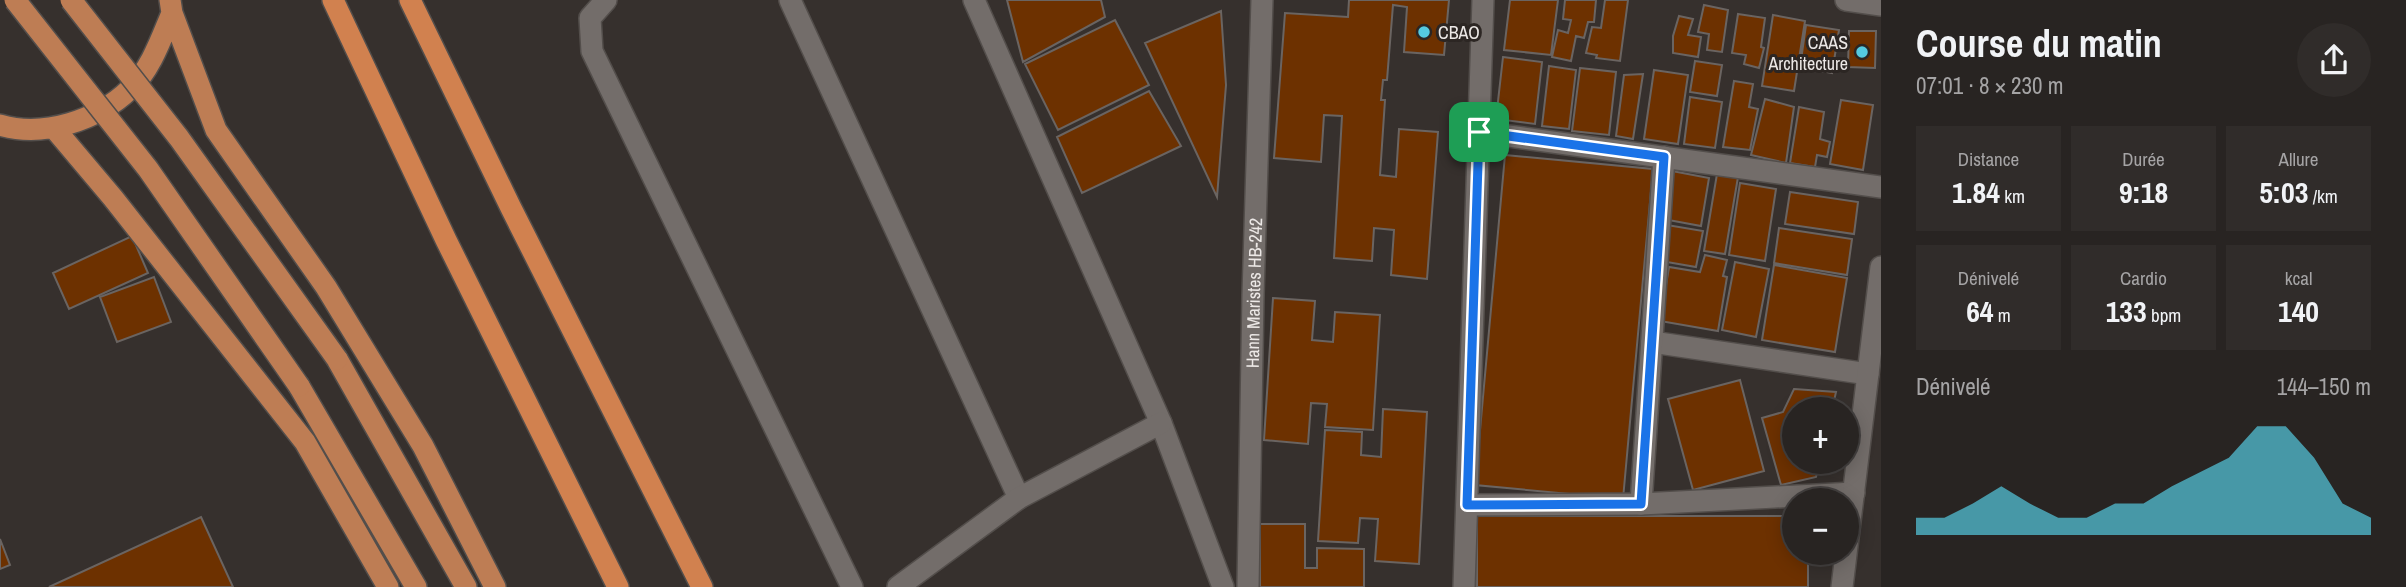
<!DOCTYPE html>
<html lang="fr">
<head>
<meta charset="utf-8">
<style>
  body { margin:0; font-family:"Archivo Narrow",sans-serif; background:#302c2a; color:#f1f3f6; height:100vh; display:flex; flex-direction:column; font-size:26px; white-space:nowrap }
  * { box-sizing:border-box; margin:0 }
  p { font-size:23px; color:#a5a4a5 }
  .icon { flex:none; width:38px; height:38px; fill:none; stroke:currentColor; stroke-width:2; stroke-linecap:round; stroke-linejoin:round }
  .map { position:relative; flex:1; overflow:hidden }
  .sheet { display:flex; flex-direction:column; background:#282422; width:525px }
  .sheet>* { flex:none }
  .tools { position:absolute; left:1782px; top:397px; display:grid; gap:14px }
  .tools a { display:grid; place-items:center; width:77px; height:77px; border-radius:50%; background:#282422; box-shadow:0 4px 18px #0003,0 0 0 2px #444140; font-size:35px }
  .pin { position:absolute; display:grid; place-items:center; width:60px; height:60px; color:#fff; margin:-30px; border-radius:14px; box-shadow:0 4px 10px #0006 }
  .round { display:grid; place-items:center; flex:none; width:74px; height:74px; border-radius:37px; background:#302c2a }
  .headline { display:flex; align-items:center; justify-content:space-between; height:119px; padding:0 35px }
  h1 { font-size:38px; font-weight:700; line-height:52px }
  .stats { display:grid; grid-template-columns:repeat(3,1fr); gap:10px; height:119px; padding:7px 35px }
  .stats div { display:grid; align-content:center; border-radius:0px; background:#302c2a; text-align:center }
  .stats b { font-size:30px; font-weight:700 }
  .stats small { font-size:19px; font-weight:400 }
  .stats p { font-size:19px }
  .chart { height:196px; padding:14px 35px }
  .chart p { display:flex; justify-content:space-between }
  .chart svg { width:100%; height:126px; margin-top:7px; fill:#55cae0; opacity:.7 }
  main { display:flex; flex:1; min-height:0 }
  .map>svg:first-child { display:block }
</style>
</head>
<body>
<main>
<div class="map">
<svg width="1881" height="587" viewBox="0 0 1881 587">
  <rect width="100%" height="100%" fill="#36302d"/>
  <!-- building -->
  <path fill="#6d3100" stroke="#6a6461" stroke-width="2" d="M1007 0H1101L1105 17 1023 62Z
    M1349 0H1449L1444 55 1404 52 1407 7 1393 5 1387 80H1383L1381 100H1385L1380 175 1396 177 1399 129 1438 132 1427 279 1391 275 1394 230 1374 228 1372 261 1334 258 1342 116 1324 115 1321 162 1274 158 1285 13 1348 17Z
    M1510 0H1558L1551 55 1504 50Z
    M1565 0H1596L1594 22H1588L1584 38 1576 36 1571 61 1552 57 1558 30 1568 33 1571 20 1563 19Z
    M1605 0H1628L1620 61 1596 58 1597 55 1586 53 1592 27 1601 28Z
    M1704 5 1728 10 1722 52 1707 50 1709 34 1698 32Z
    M1221 11 1226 85 1217 197 1145 43Z
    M1738 14 1765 18 1761 47 1764 48 1759 68 1744 64 1746 55 1732 53Z
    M1773 15 1805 21 1794 91 1762 86Z
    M1679 16 1693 19 1688 35 1701 37 1698 57 1673 53V36Z
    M1115 20 1149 85 1058 130 1025 64Z
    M1806 25 1839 30 1832 73 1800 67Z
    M1849 31H1876L1875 68 1848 67Z
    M1503 57 1542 62 1535 124 1496 119Z
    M1695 61 1722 65 1717 96 1690 92Z
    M1549 66 1576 70 1569 129 1542 126Z
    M1580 68 1616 72 1609 135 1572 131Z
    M1654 70 1688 75 1678 144 1644 139Z
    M1643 74 1633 139 1616 136 1624 75Z
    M1734 81 1753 84 1749 107 1758 109 1750 150 1723 147Z
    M1149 91 1181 146 1082 193 1057 137Z
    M1690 97 1722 102 1715 148 1684 144Z
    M1765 99 1794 107 1786 163 1751 155Z
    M1841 100 1873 105 1863 170 1830 164Z
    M1799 107 1824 112 1820 139 1830 142 1827 157 1817 155 1815 167 1790 163Z
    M1505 155 1653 169 1623 499 1475 485Z
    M1672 171 1709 178 1701 226 1663 219Z
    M1717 174 1738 177 1725 254 1704 251Z
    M1740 183 1776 189 1765 261 1729 255Z
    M1790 192 1858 202 1854 234 1785 224Z
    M1667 225 1703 231 1696 267 1661 261Z
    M1779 228 1852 239 1847 275 1774 263Z
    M132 236 148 273 69 309 53 273Z
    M1705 255 1727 260 1723 276 1727 277 1718 331 1660 321 1669 267 1700 272Z
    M1735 262 1769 269 1756 337 1722 330Z
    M1774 265 1847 278 1835 352 1762 340Z
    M154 277 171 322 117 342 100 297Z
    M1273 298 1315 301 1312 340 1333 342 1335 312 1380 315 1373 430 1325 427 1327 404 1311 403 1308 444 1264 440Z
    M1740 380 1764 471 1693 490 1668 399Z
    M1794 389 1836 392 1832 410H1794V462H1820L1816 477 1781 485 1762 418 1783 412Z
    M1383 409 1427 412 1419 564 1375 561 1378 519 1360 518 1358 543 1318 541 1325 430 1362 432 1361 455 1381 457Z
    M1477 516H1794V553H1808V587H1477Z
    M201 517 233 587H49Z
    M1260 524H1305V568H1317V548L1364 549V587H1260Z
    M0 539 10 565 0 569Z"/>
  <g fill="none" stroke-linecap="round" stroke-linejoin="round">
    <!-- minor casing -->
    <g stroke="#534e4b" stroke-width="24">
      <g id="minor">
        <path d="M606 0 590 18 592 51 852 587"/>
        <path d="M790 0 1019 498"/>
        <path d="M974 0 1161 423 1223 587"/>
        <path d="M1846 0 1881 5"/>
        <path d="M1479 132 1881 187"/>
        <path d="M1652 342 1868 374"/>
        <path d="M1641 504 1664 157"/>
        <path d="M1467 505 1641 504 1854 493"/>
        <path d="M898 587 1019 498 1161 423"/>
        <path id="s1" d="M1248 587 1253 295 1262 0"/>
        <path d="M1464 587 1483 0"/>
        <path d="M1842 587 1881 267"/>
      </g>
    </g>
    <!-- trunk casing -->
    <g stroke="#534e4b" stroke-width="24">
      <path id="trunk" d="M170 0 172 13 216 130 326 287 423 446 495 587
        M0 125C44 138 98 120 130 89 151 69 161 39 172 13
        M54 128 113 198 305 442 388 587
        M337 359 466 587
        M299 386 416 587"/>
    </g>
    <!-- motorway casing -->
    <g stroke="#534e4b" stroke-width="24">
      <path id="motorway" d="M333 0 446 240 618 587
        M410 0 511 208 702 587"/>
    </g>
    <!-- minor -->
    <use href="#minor" stroke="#736d6a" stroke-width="21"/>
    <!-- trunk -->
    <use href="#trunk" stroke="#be7d54" stroke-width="21"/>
    <!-- motorway -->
    <use href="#motorway" stroke="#d1814f" stroke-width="21"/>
    <!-- trunk-bridge casing -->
    <g stroke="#534e4b" stroke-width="24" stroke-linecap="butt">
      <path id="trunk-bridge" d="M15 0 148 169 299 386
        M71 0 179 138 337 359"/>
    </g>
    <!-- trunk-bridge -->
    <use href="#trunk-bridge" stroke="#be7d54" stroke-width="21"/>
  </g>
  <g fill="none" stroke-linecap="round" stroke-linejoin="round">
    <!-- route casing -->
    <g stroke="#fff" stroke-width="14">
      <path id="route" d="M1479 132 1664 157 1641 504 1467 505Z"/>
    </g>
    <!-- route -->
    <use href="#route" stroke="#1a73e8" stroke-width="9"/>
  </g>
  <!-- markers -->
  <g fill="#55cae0" stroke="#2c2623" stroke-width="2.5">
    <circle cx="1424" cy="32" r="7"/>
    <circle cx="1862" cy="52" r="7"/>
  </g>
  <g text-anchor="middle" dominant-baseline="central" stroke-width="6" stroke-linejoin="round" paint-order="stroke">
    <!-- poi labels -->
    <g font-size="18" fill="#ece8e6" stroke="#2c2623" text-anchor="start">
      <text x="1438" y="32">CBAO</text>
      <text x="1848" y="42" text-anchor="end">CAAS<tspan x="1848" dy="21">Architecture</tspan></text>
    </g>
    <!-- street labels -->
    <g font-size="18" fill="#ece8e6" stroke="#2c2623">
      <text stroke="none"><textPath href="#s1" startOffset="294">Hann Maristes HB-242</textPath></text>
    </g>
  </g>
</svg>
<div class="tools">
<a>+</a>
<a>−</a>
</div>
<div class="pin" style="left:1479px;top:132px;background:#1e9e55"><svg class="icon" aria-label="arrive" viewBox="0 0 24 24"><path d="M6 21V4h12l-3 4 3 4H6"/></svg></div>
</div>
<section class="sheet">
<div class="headline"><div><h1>Course du matin</h1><p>07:01 · 8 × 230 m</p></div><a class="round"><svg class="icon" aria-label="share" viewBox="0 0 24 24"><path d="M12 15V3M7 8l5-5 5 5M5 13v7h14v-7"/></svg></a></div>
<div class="stats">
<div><p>Distance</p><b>1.84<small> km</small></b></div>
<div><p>Durée</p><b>9:18</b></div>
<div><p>Allure</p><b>5:03<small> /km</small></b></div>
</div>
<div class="stats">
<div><p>Dénivelé</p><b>64<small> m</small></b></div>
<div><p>Cardio</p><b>133<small> bpm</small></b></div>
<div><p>kcal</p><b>140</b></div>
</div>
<div class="chart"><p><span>Dénivelé</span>144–150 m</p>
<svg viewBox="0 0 160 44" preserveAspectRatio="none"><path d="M0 44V38L10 38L20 33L30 27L40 33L50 38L60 38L70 33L80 33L90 27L100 22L110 17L120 6L130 6L140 17L150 33L160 38V44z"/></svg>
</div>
</section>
</main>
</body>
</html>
